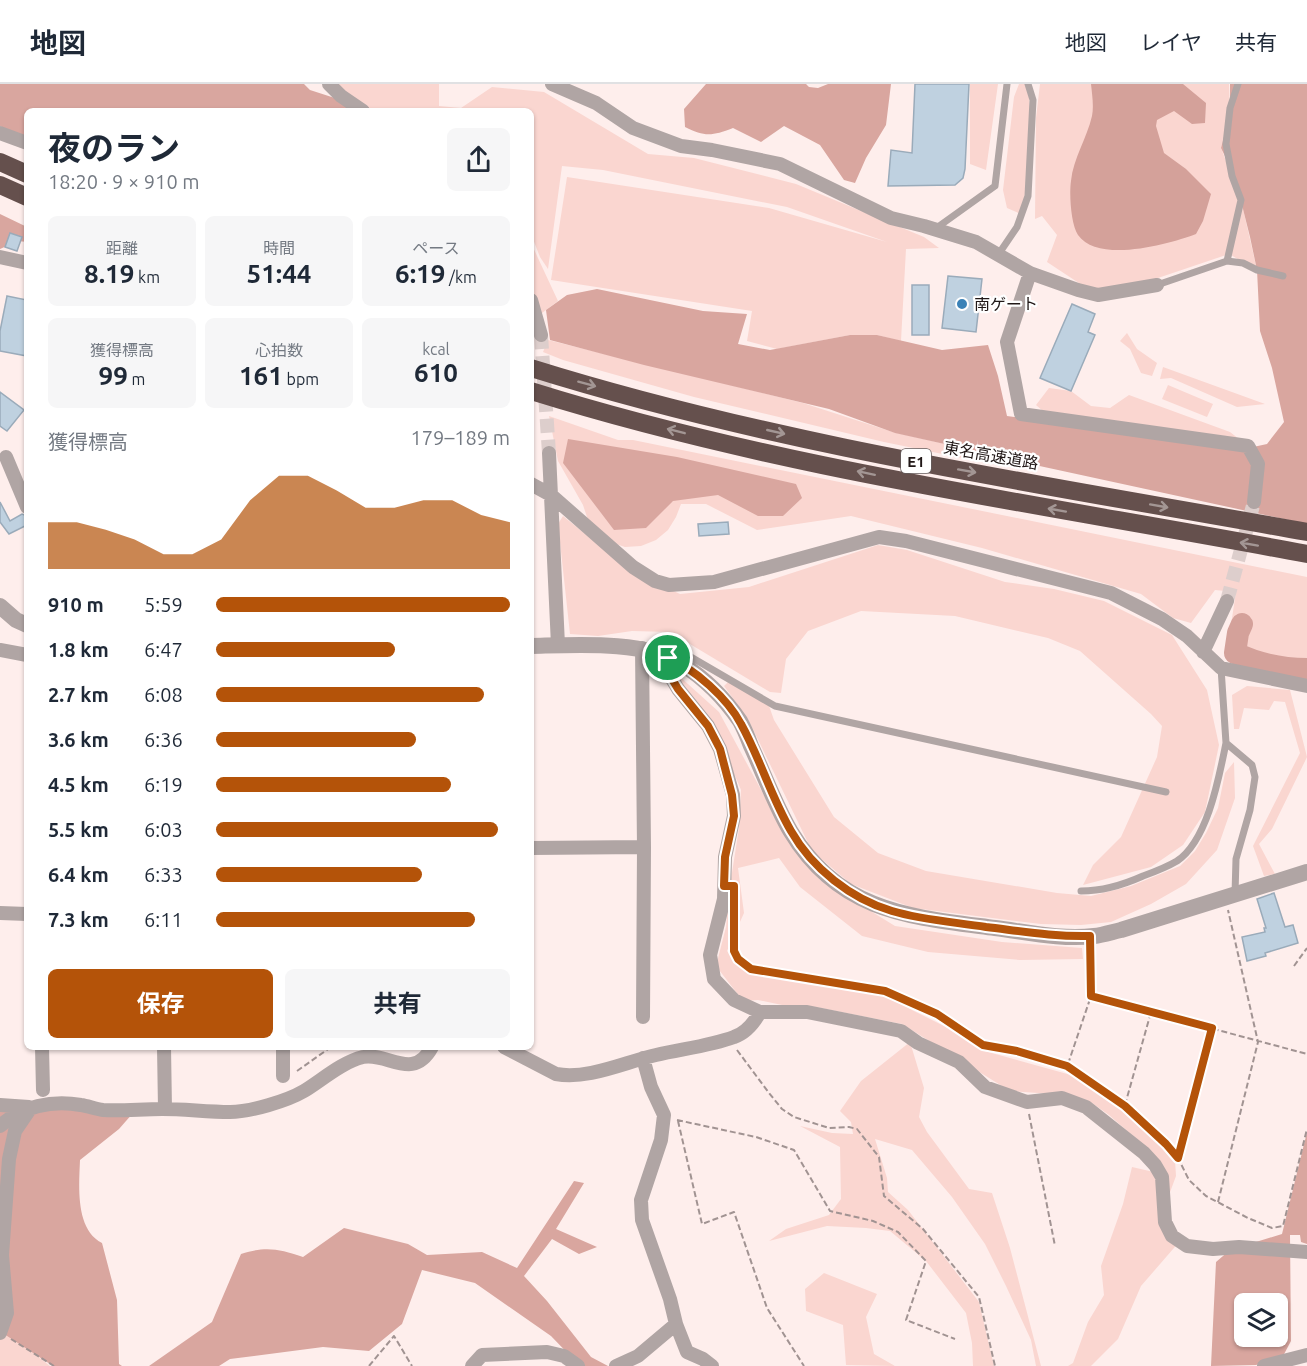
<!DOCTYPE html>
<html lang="ja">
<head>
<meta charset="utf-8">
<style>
  body { margin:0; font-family:Ubuntu,"Noto Sans JP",sans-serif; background:#f6f6f7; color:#1f2937; height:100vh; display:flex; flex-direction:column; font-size:22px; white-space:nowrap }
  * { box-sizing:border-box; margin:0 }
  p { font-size:20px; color:#747a83 }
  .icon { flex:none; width:33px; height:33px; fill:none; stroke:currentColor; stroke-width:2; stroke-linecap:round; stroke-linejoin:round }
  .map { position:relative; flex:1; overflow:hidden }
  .drawer { position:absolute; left:24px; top:24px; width:510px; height:942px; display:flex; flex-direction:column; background:#fff; border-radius:9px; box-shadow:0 2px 4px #0004 }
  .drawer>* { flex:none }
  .controls { position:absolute; left:1234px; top:1209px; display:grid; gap:12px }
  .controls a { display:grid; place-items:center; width:54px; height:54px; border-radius:9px; background:#fff; box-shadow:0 2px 4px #0004; font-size:30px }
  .pin { position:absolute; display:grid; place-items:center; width:51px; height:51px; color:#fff; margin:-26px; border:3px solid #fff; border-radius:50%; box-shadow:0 2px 6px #0007 }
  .round { display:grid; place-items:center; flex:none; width:63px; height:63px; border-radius:9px; background:#f6f6f7 }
  .summary { display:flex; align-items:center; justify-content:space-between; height:102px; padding:0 24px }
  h1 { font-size:33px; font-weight:700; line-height:45px }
  .metrics { display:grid; grid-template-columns:repeat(3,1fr); gap:9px; height:102px; padding:6px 24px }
  .metrics div { display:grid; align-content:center; border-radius:9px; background:#f6f6f7; text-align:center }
  .metrics b { font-size:26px; font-weight:700 }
  .metrics small { font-size:16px; font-weight:400 }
  .metrics p { font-size:16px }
  .chart { height:168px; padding:12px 24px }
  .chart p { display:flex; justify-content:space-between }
  .chart svg { width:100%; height:108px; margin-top:6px; fill:#b45309; opacity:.7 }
  .button { display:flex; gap:12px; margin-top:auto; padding:12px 24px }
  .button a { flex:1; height:69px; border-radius:9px; background:#b45309; color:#fff; font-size:24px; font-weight:700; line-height:69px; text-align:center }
  .button a+a { background:#f6f6f7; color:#1f2937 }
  ul { padding:0 24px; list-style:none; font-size:20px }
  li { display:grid; grid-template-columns:96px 72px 1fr; align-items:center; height:45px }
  li i { height:15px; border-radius:8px; background:#b45309 }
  header { display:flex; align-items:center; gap:36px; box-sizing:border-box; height:84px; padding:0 30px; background:#fff; border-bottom:2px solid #e0e1e3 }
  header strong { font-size:28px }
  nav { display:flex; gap:33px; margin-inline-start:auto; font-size:21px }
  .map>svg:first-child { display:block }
</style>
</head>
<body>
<header>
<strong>地図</strong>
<nav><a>地図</a><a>レイヤ</a><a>共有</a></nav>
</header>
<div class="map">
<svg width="1307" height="1282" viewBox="0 0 1307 1282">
  <rect width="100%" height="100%" fill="#feeeec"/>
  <!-- green -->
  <path fill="#fad6d0" d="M330 0H439V22L461 24 492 3 544 8 648 70 694 74 796 100 924 153 939 164 906 165 901 257 877 251H850L777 265 747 257 752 227 551 196 567 93 769 124 887 158 787 123 603 86 562 82 548 185 540 173 531 150V27H363Z
    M970 0H998L986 86 970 80Z
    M1019 0H1028L1031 43 1023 131 1007 124 1003 106 1014 13Z
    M1040 0H1229L1230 30 1221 64 1241 116 1257 186 1229 170 1155 195 1097 211 1047 178 1057 151 1042 132 1035 135 1036 34Z
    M531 159 558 217 538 232 531 206Z
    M1127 249 1137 265 1157 279 1152 292 1141 289 1130 265 1120 257Z
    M548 256 803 319 893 348 975 367 962 374 884 358 694 313 563 276 543 268Z
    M1163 283 1265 320 1237 323 1171 294 1160 295Z
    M1168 301 1213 320 1207 333 1162 315Z
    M1049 304 1071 307 1091 322 1110 324 1129 311 1230 348 1248 362 1044 328 1036 321Z
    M549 332 618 356H633L1307 493V589C1284 597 1247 583 1226 573L1236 508 1215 506 1191 539 1173 534 1141 510 982 464 851 432 757 446 706 420H681L676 433 668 446 656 456 641 462 625 463 610 458 588 436 583 421 558 377Z
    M563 432 631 487 680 510 749 503 878 461 907 466 1005 498 1054 505 1104 517 1172 551 1207 606 1219 661 1205 728 1183 761 1151 783 1083 801 1093 781 1121 753 1157 673 1162 642 1151 630 1080 567 1048 554 955 532 861 527 808 547 786 575 781 609 770 608 670 548 632 547 598 552 570 550 558 440Z
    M678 591 719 628 792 763 820 796 895 842 1002 858 1082 864 1083 875 1020 876 928 868 862 852 800 803 779 774 738 784 744 829 727 867 739 882 747 887 784 895 844 903 882 911 958 949 981 966 1071 991 1103 1009 1144 1044 1175 1076 1176 1092 1166 1119 1150 1067 1109 1031 1092 1019 1068 1011 1010 1007 902 940 816 923 782 921 758 916 743 917 716 882 726 843 729 808 739 744 741 706 715 644 684 603Z
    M731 595 768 619 774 636 834 733 878 769 926 787 1057 809 1091 812 1131 802 1180 782 1195 767 1206 749 1218 724 1225 689 1234 678 1235 714 1217 766 1186 800 1151 820 1111 838 1081 841 1041 840 913 824 851 800 812 767 748 635 724 602Z
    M1247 602 1290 606 1307 673 1272 745 1259 760 1275 790 1264 792 1253 762 1300 669 1285 618 1274 617 1269 626 1244 624 1239 645H1234L1232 611Z
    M910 958 924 1004 919 1033 927 1048 969 1105 992 1109 1010 1164 1041 1282H1036L1031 1256 1006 1202 985 1160 952 1113 912 1066 875 1055 887 1094 888 1108 908 1126 979 1218 994 1282H973L972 1259 966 1229 926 1177 890 1147 866 1144 827 1142 769 1157 786 1145 829 1131 841 1115 840 1063 800 1042 832 1049 853 1050 851 1038 840 1027 861 997Z
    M1132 1083 1158 1089 1162 1137 1180 1157 1141 1202 1118 1255 1091 1282H1068L1073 1279 1088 1238 1104 1211 1101 1182 1123 1120Z
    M824 1189 877 1210 866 1233 874 1270 895 1282 846 1281 843 1241 806 1227 805 1205Z
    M8 1249 50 1282H0V1254Z"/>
  <!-- forest -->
  <path fill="#d9a69f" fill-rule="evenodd" d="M0 0H304L310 6 344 17 356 27H27V58L0 42Z
    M706 0H806L809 3 818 4 828 0H891L886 41 866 74 855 99 844 96 820 61 784 42 761 58 733 44C712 52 705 53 685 43L684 25Z
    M1230 0H1307V440L1035 381 986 374 977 366 978 356 976 367 895 349 829 325 644 281 550 256 546 226 567 211 597 205 703 227 747 230 738 260 770 266 850 251H877L942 266 988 261 998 292 1007 332 1244 365 1267 360 1284 338 1272 284 1260 247 1257 186 1250 153 1235 93 1221 64 1230 30Z
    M0 130 27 143V158L18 157 0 165Z
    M568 355 677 373 796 400 802 414 783 432H758L718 411 673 417 646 444 614 446 563 379Z
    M0 1016 133 1029 119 1045 80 1076C79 1102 75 1145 102 1159L117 1216 119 1280 122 1282H53L1 1248 0 1250Z
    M1307 1048V1160L1301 1158 1300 1151H1290L1291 1257 1282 1274 1256 1281 1211 1282 1216 1178 1230 1166 1282 1150ZM1245 1220H1278V1252H1245Z
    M574 1097 584 1099 556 1145 597 1163 579 1170 552 1155 524 1192 547 1217 591 1273 608 1282H580L551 1252 475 1199 422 1186 402 1240 369 1267 323 1263 230 1275 219 1282H149L212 1238 241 1170C266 1162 279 1165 303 1173L344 1144 408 1160 427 1171 482 1168 517 1184Z"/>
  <!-- water -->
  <path fill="#d4a19a" d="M1091 0H1183L1206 19 1205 39 1192 40 1174 27 1157 36 1156 42 1164 69 1186 85 1211 110 1203 137 1196 150C1170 160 1098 180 1078 151 1071 141 1069 110 1071 97 1073 75 1087 54 1092 32 1094 22 1092 10 1091 0Z"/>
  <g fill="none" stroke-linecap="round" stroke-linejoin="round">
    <!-- river -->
    <path stroke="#d4a19a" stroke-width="22" d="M1242 540 1238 549 1235 569C1258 580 1281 585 1307 585"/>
  </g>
  <!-- building -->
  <path fill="#bfd1e0" stroke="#9aabba" stroke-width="1.5" d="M915 0H969L965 85 963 94 955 101 888 102 891 66 912 69Z
    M10 149 22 153 17 167 5 163Z
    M948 192 982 195 976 248 942 244Z
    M912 201H929V251H912Z
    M7 212 27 216V272L0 267V247Z
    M1072 220 1095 230 1088 248 1095 251 1071 307 1040 294Z
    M0 308 24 326 7 347 0 342Z
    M0 418 10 437 22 430 27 432V441L9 450 0 438Z
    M728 438 729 450 699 452 698 440Z
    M1274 809 1285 843 1293 841 1298 859 1265 869 1266 872 1247 877 1242 853 1265 848 1264 844H1266L1257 815Z"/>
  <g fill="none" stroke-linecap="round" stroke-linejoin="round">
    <!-- minor-tunnel -->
    <path stroke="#ddcecc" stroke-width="14" stroke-dasharray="14 7" stroke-linecap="butt" d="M541 251 549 369
      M1227 517 1254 418"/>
    <!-- path -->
    <path stroke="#a19392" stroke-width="2" stroke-dasharray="6 3" stroke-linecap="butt" d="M734 831V867L738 875 751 885 885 907 937 930 983 961 1017 967 1067 982 1125 1021 1166 1060 1178 1074 1189 1096 1206 1112 1248 1134 1272 1144 1283 1142 1307 1045
      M1294 882 1307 864
      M1091 912 1307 970
      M737 966 769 1009 782 1025 794 1033 829 1044 849 1043 857 1045 879 1073 884 1112 923 1145 979 1213 995 1282
      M1068 980 1091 912 1090 867
      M297 987 331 963
      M1125 1021 1151 928
      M1029 1030 1055 1162
      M677 1036 756 1053 794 1066 830 1127 873 1137 898 1148 926 1177 906 1236 955 1255
      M678 1037 702 1140 734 1128 767 1224 804 1282
      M1178 1074 1212 944
      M1218 1118 1258 958 1228 826
      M11 1255 54 1282
      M369 1282 394 1252 412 1282"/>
    <!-- service -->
    <path stroke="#b0a5a4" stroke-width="7" d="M935 145 995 102 1007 0
      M998 171 1017 143 1028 112 1033 16 1028 0
      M1227 177 1241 116 1232 92 1226 60 1230 24 1238 0
      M1157 201 1227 177 1243 179 1257 186 1283 192
      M673 572 684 569 775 622 1166 708
      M1221 584 1226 659 1252 681 1255 693 1250 726 1236 775 1235 810
      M1081 807C1103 807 1123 801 1143 792 1154 788 1167 783 1177 777 1208 756 1219 693 1226 659"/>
    <!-- minor -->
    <path stroke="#b0a5a4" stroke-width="14" d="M329 0 341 12 363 27
      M552 0 596 19 633 44 681 62 712 66 780 80 891 134 924 142 976 158 1030 189 1078 206 1098 211 1157 201
      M0 49 27 59
      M0 173 27 179
      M1030 189 1007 258 1021 330 1248 362 1258 380 1254 418
      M531 216 541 251
      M549 369 558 561
      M6 373 27 423
      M531 400 551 411 633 483 655 497 669 501 714 498 879 453 906 457 1111 509 1162 535 1187 552 1221 584 1307 602
      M642 564 644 763 643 933
      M0 566 27 571
      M1203 568 1227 517
      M668 574 669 590 678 605 708 642 720 665 733 711 734 732 725 773 724 815 710 871 714 895 734 916 760 928H807L901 947 918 959 959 978 985 1003 1027 1018 1062 1014 1086 1023 1144 1069 1155 1081 1162 1093 1165 1138 1172 1152 1187 1162 1213 1165 1239 1163 1307 1168
      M531 764 644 763
      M0 829 27 830
      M42 963 43 1006
      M164 963 165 1025
      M283 963V992
      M504 963 556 990C588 996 625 978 656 971 681 965 710 962 734 953 746 949 754 939 760 928
      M643 974 651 1003 664 1031 661 1056 641 1116 642 1136 670 1215 676 1240 687 1268 703 1275 712 1282
      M0 1021 29 1023
      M0 1042C22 1022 52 1016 81 1021 88 1022 95 1025 103 1026 122 1027 142 1025 162 1025 185 1025 207 1028 230 1028 250 1028 287 1017 304 1007 322 996 342 978 363 973 388 968 413 998 432 963
      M0 1249 7 1229 2 1171 9 1075 15 1047 30 1025
      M472 1282 482 1271 547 1268 564 1272 578 1282
      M616 1282 638 1272 676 1240
      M1264 1282 1307 1271"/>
    <!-- tertiary -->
    <path stroke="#b0a5a4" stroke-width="16" d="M0 522 16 536 27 541
      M531 562C575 561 644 556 682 580 704 594 725 615 740 637 744 644 748 654 751 662 764 690 775 721 791 748 840 829 911 833 995 844 1027 848 1062 856 1094 852 1103 851 1112 848 1121 846L1307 788"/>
    <!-- motorway -->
    <path stroke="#65504d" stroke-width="18" d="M0 78 27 90
      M0 101 27 113
      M531 284C784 363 1047 401 1307 448
      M531 307C784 386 1047 421 1307 470"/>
  </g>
  <!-- one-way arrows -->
  <defs><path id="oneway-shaft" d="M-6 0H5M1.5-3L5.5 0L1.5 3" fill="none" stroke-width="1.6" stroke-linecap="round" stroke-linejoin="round" transform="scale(1.5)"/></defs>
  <g stroke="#a39694">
    <use href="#oneway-shaft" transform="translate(587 300) rotate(15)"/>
    <use href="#oneway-shaft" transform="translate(676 347) rotate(-166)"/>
    <use href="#oneway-shaft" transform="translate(776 348) rotate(13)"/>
    <use href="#oneway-shaft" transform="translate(967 387) rotate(10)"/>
    <use href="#oneway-shaft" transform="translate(866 389) rotate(-168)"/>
    <use href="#oneway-shaft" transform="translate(1159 422) rotate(10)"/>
    <use href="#oneway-shaft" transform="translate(1057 426) rotate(-170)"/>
    <use href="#oneway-shaft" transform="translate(1249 460) rotate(-170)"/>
  </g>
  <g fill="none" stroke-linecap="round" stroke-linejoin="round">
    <!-- route casing -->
    <g stroke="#fff" stroke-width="12">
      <path id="route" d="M668 574C694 584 728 615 741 640 760 674 771 713 791 747 812 784 851 815 892 827 922 836 954 838 986 843 1020 847 1055 853 1090 852L1091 912 1212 944 1178 1074 1166 1060 1125 1022 1067 982 1017 967 983 961 937 930 885 907 751 885 738 875 734 867V802H724L725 773 734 732 732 711 720 665 708 642 678 605 669 590Z"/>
    </g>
    <!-- route -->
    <use href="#route" stroke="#b45309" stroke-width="8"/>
  </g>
  <!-- markers -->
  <circle fill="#3b82b7" stroke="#fff" stroke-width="2" cx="962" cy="220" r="6"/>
  <g text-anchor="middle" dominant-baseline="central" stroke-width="4.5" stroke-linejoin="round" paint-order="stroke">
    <!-- shield labels -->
    <rect fill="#fff" stroke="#645d5d" stroke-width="1.5" x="901" y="365" width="30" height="24" rx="4.5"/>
    <g font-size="15" font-weight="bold" fill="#211817">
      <text x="916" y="377">E1</text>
    </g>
    <!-- poi labels -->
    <g font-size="16" fill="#211817" stroke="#fff" text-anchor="start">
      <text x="974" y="220">南ゲート</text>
    </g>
    <!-- street labels -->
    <g font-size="16" fill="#211817" stroke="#fff">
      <text transform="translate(991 371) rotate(10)">東名高速道路</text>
    </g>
  </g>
</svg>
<div class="controls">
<a><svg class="icon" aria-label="layers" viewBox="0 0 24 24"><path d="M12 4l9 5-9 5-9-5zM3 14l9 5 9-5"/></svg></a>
</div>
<div class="pin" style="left:668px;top:574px;background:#1e9e55"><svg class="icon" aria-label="arrive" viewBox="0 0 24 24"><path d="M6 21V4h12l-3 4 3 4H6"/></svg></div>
<section class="drawer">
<div class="summary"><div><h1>夜のラン</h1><p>18:20 · 9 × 910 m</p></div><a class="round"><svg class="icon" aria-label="share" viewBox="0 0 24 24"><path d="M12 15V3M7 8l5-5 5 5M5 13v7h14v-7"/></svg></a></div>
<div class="metrics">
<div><p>距離</p><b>8.19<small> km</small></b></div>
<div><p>時間</p><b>51:44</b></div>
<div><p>ペース</p><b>6:19<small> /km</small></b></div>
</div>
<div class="metrics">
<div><p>獲得標高</p><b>99<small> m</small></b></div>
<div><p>心拍数</p><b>161<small> bpm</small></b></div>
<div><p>kcal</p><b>610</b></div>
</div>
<div class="chart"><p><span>獲得標高</span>179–189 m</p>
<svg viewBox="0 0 160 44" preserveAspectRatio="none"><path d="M0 44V25L10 25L20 28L30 32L40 38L50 38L60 32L70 16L80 6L90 6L100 12L110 19L120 19L130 16L140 16L150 22L160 25V44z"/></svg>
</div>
<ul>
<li><b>910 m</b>5:59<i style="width:100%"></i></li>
<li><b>1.8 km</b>6:47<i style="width:61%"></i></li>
<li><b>2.7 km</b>6:08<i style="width:91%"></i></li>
<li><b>3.6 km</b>6:36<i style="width:68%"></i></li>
<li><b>4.5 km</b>6:19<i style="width:80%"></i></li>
<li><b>5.5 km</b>6:03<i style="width:96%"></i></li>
<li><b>6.4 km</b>6:33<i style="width:70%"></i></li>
<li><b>7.3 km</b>6:11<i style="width:88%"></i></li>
</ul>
<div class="button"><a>保存</a><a>共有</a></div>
</section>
</div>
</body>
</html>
